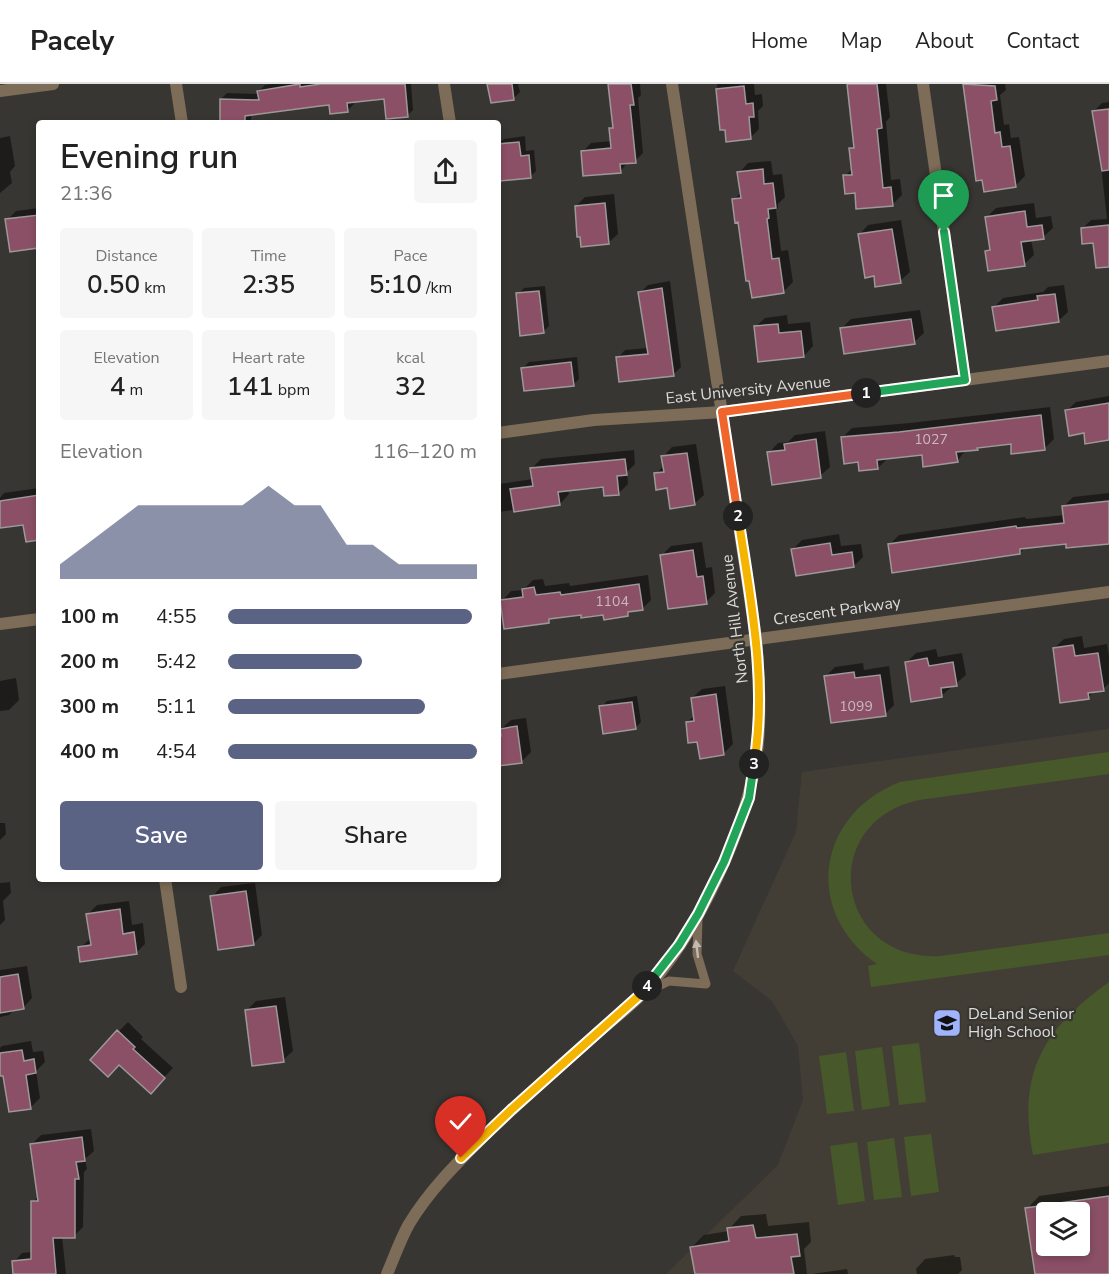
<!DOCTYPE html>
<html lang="en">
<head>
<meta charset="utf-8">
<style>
  body { margin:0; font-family:"Nunito Sans",sans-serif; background:#f6f6f6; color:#222; height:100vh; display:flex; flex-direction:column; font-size:22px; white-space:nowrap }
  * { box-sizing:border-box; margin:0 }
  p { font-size:20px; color:#767676 }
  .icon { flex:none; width:33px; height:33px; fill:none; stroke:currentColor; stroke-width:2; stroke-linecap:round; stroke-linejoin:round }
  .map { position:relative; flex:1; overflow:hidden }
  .panel { position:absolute; left:36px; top:36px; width:465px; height:762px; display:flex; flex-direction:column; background:#fff; border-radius:6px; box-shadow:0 3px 9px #0003 }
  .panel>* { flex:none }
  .buttons { position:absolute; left:1036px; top:1118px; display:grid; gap:12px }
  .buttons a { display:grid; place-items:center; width:54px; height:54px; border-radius:6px; background:#fff; box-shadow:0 3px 9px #0003; font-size:30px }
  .pin { position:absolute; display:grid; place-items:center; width:51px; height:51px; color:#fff; margin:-62px -26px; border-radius:50% 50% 50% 0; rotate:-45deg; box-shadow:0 0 6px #0007 }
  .pin .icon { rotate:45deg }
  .km { position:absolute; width:30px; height:30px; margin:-15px; border-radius:50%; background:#222; color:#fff; font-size:16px; line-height:30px; text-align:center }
  .round { display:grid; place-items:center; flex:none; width:63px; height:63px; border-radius:6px; background:#f6f6f6 }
  .overview { display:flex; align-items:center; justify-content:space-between; height:102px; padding:0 24px }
  h1 { font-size:33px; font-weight:600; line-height:45px }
  .figures { display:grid; grid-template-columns:repeat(3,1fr); gap:9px; height:102px; padding:6px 24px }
  .figures div { display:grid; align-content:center; border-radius:6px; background:#f6f6f6; text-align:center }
  .figures b { font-size:26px; font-weight:600 }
  .figures small { font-size:16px; font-weight:400 }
  .figures p { font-size:16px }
  .chart { height:168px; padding:12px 24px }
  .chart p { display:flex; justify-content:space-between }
  .chart svg { width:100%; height:108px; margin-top:6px; fill:#5b6385; opacity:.7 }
  .primary-button { display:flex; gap:12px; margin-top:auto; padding:12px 24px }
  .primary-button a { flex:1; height:69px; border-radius:6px; background:#5b6385; color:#fff; font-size:24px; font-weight:600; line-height:69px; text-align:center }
  .primary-button a+a { background:#f6f6f6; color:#222 }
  ul { padding:0 24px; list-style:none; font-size:20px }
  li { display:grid; grid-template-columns:96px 72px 1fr; align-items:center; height:45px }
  li i { height:15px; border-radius:8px; background:#5b6385 }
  header { display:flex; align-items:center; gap:36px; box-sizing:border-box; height:84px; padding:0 30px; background:#fff; border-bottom:2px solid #e0e0e0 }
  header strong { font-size:28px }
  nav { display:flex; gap:33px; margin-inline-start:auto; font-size:21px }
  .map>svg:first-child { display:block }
</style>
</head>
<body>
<header>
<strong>Pacely</strong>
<nav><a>Home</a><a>Map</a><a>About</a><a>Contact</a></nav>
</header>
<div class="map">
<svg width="1109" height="1190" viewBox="0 0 1109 1190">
  <rect width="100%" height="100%" fill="#383632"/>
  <!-- built -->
  <path fill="#433e35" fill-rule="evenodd" d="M1109 645V1190H666L778 1081 803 1016 798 962 772 917 733 887 796 748 802 688ZM1047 1128H1080V1161H1047Z"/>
  <!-- green -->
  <path fill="#47582b" d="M1109 668V690L919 716C816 738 835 878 940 872L1109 849V871L871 903 868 882 877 880C802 828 817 730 900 698Z
    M1109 898V1059L1033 1071C1017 989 1043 945 1109 898Z
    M919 959 926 1018 899 1021 892 962Z
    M882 963 890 1022 862 1026 855 967Z
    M846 968 854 1027 827 1030 819 972Z
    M931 1050 939 1108 911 1112 904 1053Z
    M894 1054 902 1113 874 1116 867 1058Z
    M857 1058 865 1117 838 1121 830 1062Z"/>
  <!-- shadow -->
  <path fill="#0007" fill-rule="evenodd" d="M272 0H411L413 26 407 32 385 13 353 17 354 20 348 26 330 20 251 30V39H221V15L227 9 260 10 259 7 265 1Z
    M489 0H518L520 8 514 14Z
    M610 0H640L641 11 638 14 643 69 635 77 628 78 620 88 582 68 591 59 612 57 610 45 614 41Z
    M717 0H754L755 11 762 10 763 22 758 27 759 45 750 54 726 44H722Z
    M849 0H886L890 33 886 38 891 96 900 95 902 111 893 120 856 107 845 92 853 84 851 65 855 61Z
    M965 0H1005L1006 6 1000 11 1004 41 1009 40 1011 54 1019 53 1025 92 1015 102 983 94 978 95Z
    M1109 18V182L1095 158 1082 145 1091 136 1107 135 1099 64 1093 28 1102 19Z
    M10 52 15 82 10 88 12 99 0 109V54Z
    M525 52 526 67 534 66 536 87 530 93 501 95 498 60 504 55Z
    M771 77 773 91 782 90 785 113 778 120V124L776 126 781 167 788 166 793 198 783 208 739 137 734 116 741 108 739 89 748 79Z
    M614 110 618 150 608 159 576 122 585 113Z
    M1034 119 1036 134 1051 132 1053 144 1043 153 1031 155 1034 171 1024 180 987 167 991 163 987 133 996 124Z
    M39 124V161L38 163 7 136 16 127Z
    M901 136 910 188 900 197 875 191 859 151 868 141Z
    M670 197 681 283 673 291 618 274 625 266 648 264 640 209 648 201Z
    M1064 201 1068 228 1058 237 994 223 1003 214 1043 208 1048 203Z
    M545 202 549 242 543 248 518 210 524 204Z
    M920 226 924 249 914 258 842 244 851 235Z
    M787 231 788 240 810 238 813 262 804 272 755 243 765 234Z
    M577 273 579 295 573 301 523 284 529 278Z
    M1109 312V354L1085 347 1066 327 1076 318Z
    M1050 323 1054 355 1045 364 1012 358 979 362 977 364 966 366 957 377 923 370 888 374 878 384 860 377 843 353 852 344 910 339Z
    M825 347 830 383 820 392 769 369 778 359 788 358 795 351Z
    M696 360 704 411 694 420 668 403 656 390 664 381 663 373 672 363Z
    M634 366 635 380 627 388 628 400 619 409 604 401 568 405 569 410 560 420 498 428V397L499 400 533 395 532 384 541 375Z
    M39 404V454L25 439 0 443V414L4 409Z
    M1109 409V458L1067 459 1026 463 1020 469 890 460 899 451 1025 433 1026 435 1065 431 1064 422 1073 413Z
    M839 450 841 462 861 460 863 473 854 482 793 465 802 456Z
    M702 458 706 484 712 483 715 509 706 518 662 471 671 462Z
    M648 491 651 516 642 525 632 526 628 531 582 529 553 533 548 537 502 517 511 507 523 506 533 496 543 495 545 502 569 499 570 502Z
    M1082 552 1084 564 1107 560 1109 572V599L1103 605 1095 606 1088 614 1054 564 1064 555Z
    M936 565 938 573 962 569 966 591 941 612 907 578 916 569Z
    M863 579 864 586 889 582 894 621 885 630 826 592 835 583Z
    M16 594 19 616 9 626 0 627V597Z
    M725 602 733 660 723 670 699 656 687 638 695 631 692 614 702 605Z
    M637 612 641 638 635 644 601 623 607 617Z
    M526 634 531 668 522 677 498 681V646L501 645 511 636Z
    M0 739H5L6 750 0 756V767Z
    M10 798 11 809 3 817 5 836 0 841V799Z
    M255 799 262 851 253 860 212 813 221 803Z
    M129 817 132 841 143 839 145 860 136 869 80 864 91 854 88 830 97 821Z
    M27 882 32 914 23 924 15 925 9 931 0 933V886Z
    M285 913 293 967 283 976 246 927 256 917Z
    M128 938 143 953 141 955 173 984 151 1007 119 947Z
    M31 957 33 968 43 967 45 978 36 987 40 1014 31 1023 4 990 0 991V964L2 962Z
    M91 1045 94 1067 85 1075 87 1085 84 1088 83 1143 74 1152H62L66 1190H15L14 1178 22 1169 32 1168 33 1118 39 1112 32 1060 41 1051Z
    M1109 1102V1190H1036L1027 1125 1039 1112ZM1047 1128H1080V1161H1047Z
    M766 1130 768 1142 809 1138 811 1158 804 1165 807 1190H696L692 1163 704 1151 729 1147V1145L741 1132Z
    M954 1171 955 1173H960L962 1186 958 1190H917L916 1185 925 1175Z
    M847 1185 848 1190H812Z"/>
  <!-- building -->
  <path fill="#8b5066" stroke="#9d9899" stroke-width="1.5" d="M300 0V3L321 0H405L408 33 386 35 384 15 347 19 348 28 330 30 329 21 320 22 245 32V39H220V15L259 16 257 7Z
    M487 0H512L514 16 491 19Z
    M608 0H631L634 21H630L636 79 620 80 621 89 583 92 581 67 611 64 609 44H613Z
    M847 0H877L882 44 877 45 883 104 891 103 893 122 856 125 855 109 845 110 843 91H852L849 64H854Z
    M963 0 995 2 997 16 991 17 995 49 1000 48 1002 63 1010 62 1016 103 984 108 982 96 976 97Z
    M744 2 746 20 753 19 754 33H749L751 55 726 58 725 46H720L716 5Z
    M1109 25V86L1102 87 1092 27Z
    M519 58 521 72 529 71 531 94 500 97 498 60Z
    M763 85 764 100 773 99 776 124 768 125 769 134 767 135 772 175 779 174 784 209 752 214 749 197H746L738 138 735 139 732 115 741 114 737 88Z
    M605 119 609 160 581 163 580 153H577L575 122Z
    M1025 127 1027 143 1042 141 1044 155 1021 158 1025 182 988 187 985 167 990 166 985 133Z
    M39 131V152H37L38 164 10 168 5 135Z
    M1109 141V183L1096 184 1093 159 1082 160 1081 144Z
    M892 145 901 199 875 203 874 192 865 194 858 150Z
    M662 204 674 292 619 298 616 273 648 270 638 208Z
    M539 207 544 249 520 252 516 209Z
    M1055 210 1059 238 996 247 992 223 1038 216 1037 212Z
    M911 235 915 260 844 270 840 244Z
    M778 240 779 249 801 247 804 273 758 278 754 242Z
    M571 278 574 302 524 307 521 284Z
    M1109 319V356L1085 360 1084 349 1069 352 1065 326Z
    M1041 331 1045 366 1011 370V360L977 364 978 366 956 368 958 378 923 383 922 371 877 376 878 385 859 387 858 378 844 380 841 353 899 348Z
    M816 355 821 394 772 401 767 368 785 366 784 360Z
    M687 369 695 421 670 425 667 404 656 406 654 389 664 388 661 372Z
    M625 375 627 391 617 392 619 411 604 412 603 403 558 408 560 421 514 428 510 405 533 402 530 384Z
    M39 411V456L26 458 23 441 0 444V417Z
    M1109 417V460L1066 464V460L1020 465V470L892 489 888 460 1016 442 1017 444 1064 439 1062 422Z
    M830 459 832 471 852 468 854 483 796 492 791 465Z
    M693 466 697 493 703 492 707 520 668 525 660 471Z
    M639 500 643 526 628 528V532L604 536 603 531 581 534V531L549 535V539L504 545 500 516 523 513 522 505 534 503 536 511 560 508 561 511Z
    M1073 561 1075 572 1098 569 1104 607 1088 609 1089 615 1060 619 1053 564Z
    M927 574 929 582 953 578 957 602 941 604 942 613 911 618 905 578Z
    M854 588 855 594 880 591 886 632 831 639 824 592Z
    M716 610 724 671 700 675 697 658 688 659 686 638 694 637 691 614Z
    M632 618 636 645 603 650 599 622Z
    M517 642 522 679 498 682V653L501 652 500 645Z
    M246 807 254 861 218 866 210 812Z
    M120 825 123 850 134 848 137 870 80 878 78 863 91 861 86 830Z
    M18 890 24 925 0 929V893Z
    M276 922 284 978 252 982 245 926Z
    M117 946 135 963 133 965 165 994 151 1010 119 981 108 993 90 976Z
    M22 966 24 977 34 975 36 989 26 991 31 1025 9 1028 3 992H0V969Z
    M82 1053 85 1077 76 1078 79 1095H75V1154H53L56 1190H13L12 1177 31 1175V1117H38L30 1060Z
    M1109 1112V1190H1035L1025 1124 1047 1121V1161H1080V1128H1053V1120Z
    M753 1141 756 1154 797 1150 800 1172 791 1173 794 1190H695L690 1163 729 1157 727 1144Z"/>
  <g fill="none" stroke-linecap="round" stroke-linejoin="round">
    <!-- service -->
    <path stroke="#7d6c57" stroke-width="9" d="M646 908 669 897 706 900 697 870 698 834"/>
    <!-- minor -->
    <path stroke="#7d6c57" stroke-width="12" d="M176 0 182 39
      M444 0 450 39
      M923 0 965 296
      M498 349 594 336 722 328 1109 277
      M0 540 39 535
      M498 590 1109 508
      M165 795 181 903"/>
    <!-- tertiary -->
    <path stroke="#7d6c57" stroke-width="12" d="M0 7 53 0
      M387 1190C394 1174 400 1156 409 1140 430 1105 460 1076 489 1047 524 1014 560 982 596 950 611 937 627 925 641 911 697 852 750 740 758 659 761 624 759 589 756 554L672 0"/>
  </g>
  <!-- one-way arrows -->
  <defs><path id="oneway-solid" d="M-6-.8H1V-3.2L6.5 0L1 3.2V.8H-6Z" transform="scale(1.5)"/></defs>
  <use fill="#c0bab3" href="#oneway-solid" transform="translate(697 865) rotate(-97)"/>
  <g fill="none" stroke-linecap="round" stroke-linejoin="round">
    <!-- split-1 casing -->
    <g stroke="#fff" stroke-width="12">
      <path id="split-1" d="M866 309 965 296 944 148"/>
    </g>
    <!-- split-2 casing -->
    <g stroke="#fff" stroke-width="12">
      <path id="split-2" d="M738 432 722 328 866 309"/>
    </g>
    <!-- split-3 casing -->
    <g stroke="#fff" stroke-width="12">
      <path id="split-3" d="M738 432C750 514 768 597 754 680"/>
    </g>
    <!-- split-4 casing -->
    <g stroke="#fff" stroke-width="12">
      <path id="split-4" d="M647 902 679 861 698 830 724 778 749 714 754 680"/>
    </g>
    <!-- split-5 casing -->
    <g stroke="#fff" stroke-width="12">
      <path id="split-5" d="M461 1074 511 1026 641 910 647 902"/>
    </g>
    <!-- split-1 -->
    <use href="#split-1" stroke="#22a559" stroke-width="8"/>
    <!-- split-2 -->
    <use href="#split-2" stroke="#f0652b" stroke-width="8"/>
    <!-- split-3 -->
    <use href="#split-3" stroke="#f5b400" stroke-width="8"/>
    <!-- split-4 -->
    <use href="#split-4" stroke="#22a559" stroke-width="8"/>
    <!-- split-5 -->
    <use href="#split-5" stroke="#f5b400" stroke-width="8"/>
  </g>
  <!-- icons -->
  <defs>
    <g id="school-square" transform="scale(1.5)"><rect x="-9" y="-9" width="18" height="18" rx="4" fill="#a0b3fd" stroke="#383632"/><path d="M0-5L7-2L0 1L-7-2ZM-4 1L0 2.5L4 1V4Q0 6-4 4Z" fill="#111"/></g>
  </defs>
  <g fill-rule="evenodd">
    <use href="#school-square" x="947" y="939"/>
  </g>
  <g text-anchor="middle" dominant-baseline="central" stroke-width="4.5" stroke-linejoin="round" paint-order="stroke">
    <!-- number labels -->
    <g font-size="14" fill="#c8b9bd">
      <text x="931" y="355">1027</text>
      <text x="612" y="517">1104</text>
      <text x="856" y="622">1099</text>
    </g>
    <!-- street labels -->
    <g font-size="16" fill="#dddcda" stroke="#383632">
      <text transform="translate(748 306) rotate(-6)">East University Avenue</text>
      <text transform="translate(837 527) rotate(-8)">Crescent Parkway</text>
      <text transform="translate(735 535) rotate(-97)">North Hill Avenue</text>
    </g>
    <!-- poi labels -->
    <g font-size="16" fill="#dddcda" stroke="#383632" text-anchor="start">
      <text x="968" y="930">DeLand Senior<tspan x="968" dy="18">High School</tspan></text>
    </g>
  </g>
</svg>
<div class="buttons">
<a><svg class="icon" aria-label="layers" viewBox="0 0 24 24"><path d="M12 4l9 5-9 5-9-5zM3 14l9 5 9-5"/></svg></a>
</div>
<div class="pin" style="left:944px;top:148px;background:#1e9e55"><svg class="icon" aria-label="arrive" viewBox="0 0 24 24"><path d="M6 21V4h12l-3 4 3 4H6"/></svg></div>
<div class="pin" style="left:461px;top:1074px;background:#d93025"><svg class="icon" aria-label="check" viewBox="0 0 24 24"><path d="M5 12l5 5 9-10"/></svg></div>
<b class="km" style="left:866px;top:309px">1</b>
<b class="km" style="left:738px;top:432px">2</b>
<b class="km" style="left:754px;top:680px">3</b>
<b class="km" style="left:647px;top:902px">4</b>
<section class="panel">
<div class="overview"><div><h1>Evening run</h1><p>21:36</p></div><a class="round"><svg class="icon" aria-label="share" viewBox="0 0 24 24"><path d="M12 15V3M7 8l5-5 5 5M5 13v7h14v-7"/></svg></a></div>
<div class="figures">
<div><p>Distance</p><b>0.50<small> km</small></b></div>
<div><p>Time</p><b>2:35</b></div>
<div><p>Pace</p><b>5:10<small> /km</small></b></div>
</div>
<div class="figures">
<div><p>Elevation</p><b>4<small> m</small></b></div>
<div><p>Heart rate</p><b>141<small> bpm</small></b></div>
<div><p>kcal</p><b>32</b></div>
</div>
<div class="chart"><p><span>Elevation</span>116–120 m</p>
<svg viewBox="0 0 160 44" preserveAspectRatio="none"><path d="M0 44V38L10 30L20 22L30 14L40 14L50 14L60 14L70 14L80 6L90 14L100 14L110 30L120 30L130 38L140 38L150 38L160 38V44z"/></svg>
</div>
<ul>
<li><b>100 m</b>4:55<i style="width:98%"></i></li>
<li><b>200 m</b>5:42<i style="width:54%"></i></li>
<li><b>300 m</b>5:11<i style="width:79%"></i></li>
<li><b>400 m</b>4:54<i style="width:100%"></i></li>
</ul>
<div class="primary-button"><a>Save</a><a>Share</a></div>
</section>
</div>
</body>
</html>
